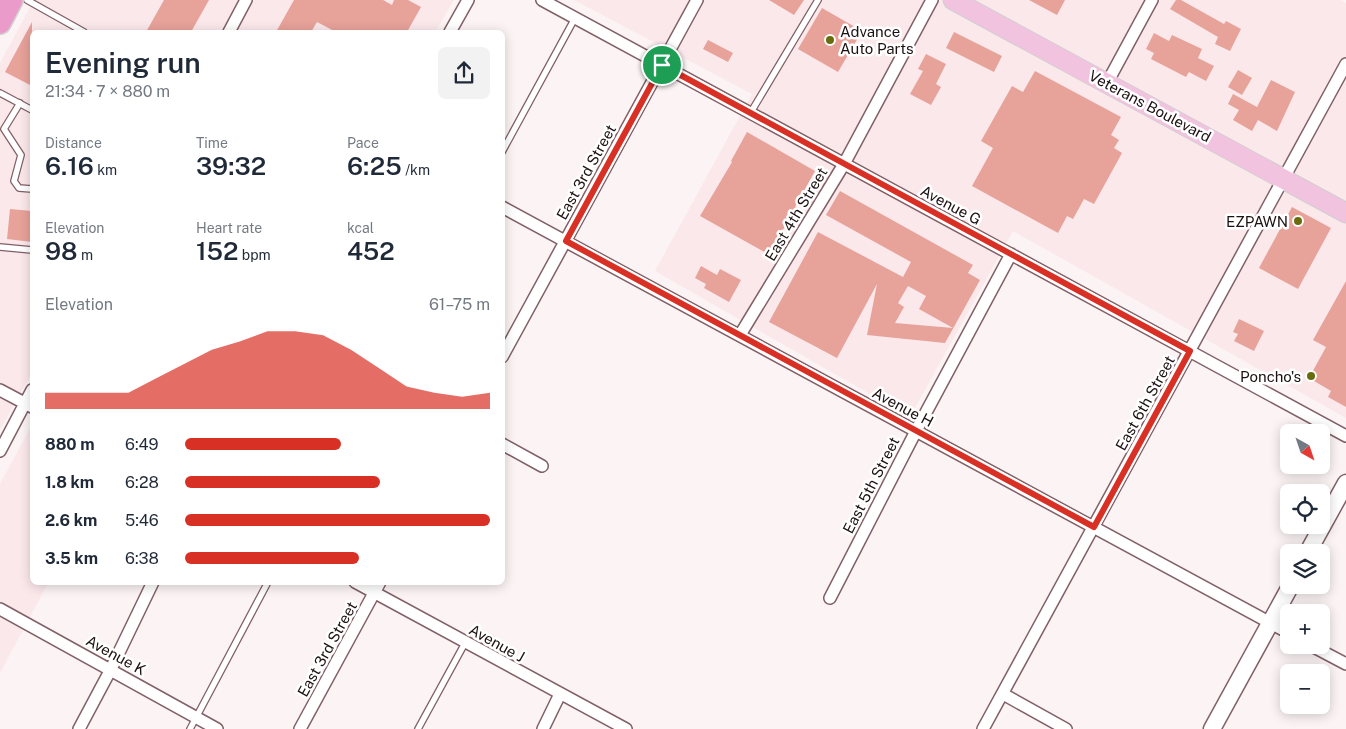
<!DOCTYPE html>
<html lang="en">
<head>
<meta charset="utf-8">
<style>
  body { margin:0; font-family:"Public Sans",sans-serif; background:#f2f2f3; color:#1f2937; height:100vh; display:flex; flex-direction:column; font-size:19px; white-space:nowrap }
  * { box-sizing:border-box; margin:0 }
  p { font-size:16px; color:#747a83 }
  .icon { flex:none; width:28px; height:28px; fill:none; stroke:currentColor; stroke-width:2; stroke-linecap:round; stroke-linejoin:round }
  .map { position:relative; flex:1; overflow:hidden }
  .side { position:absolute; left:30px; top:30px; width:475px; height:555px; display:flex; flex-direction:column; background:#fff; border-radius:8px; box-shadow:0 2px 12px #0003 }
  .side>* { flex:none }
  .needle { width:32px; rotate:140deg }
  .tools { position:absolute; left:1280px; top:424px; display:grid; gap:10px }
  .tools a { display:grid; place-items:center; width:50px; height:50px; border-radius:8px; background:#fff; box-shadow:0 2px 12px #0003; font-size:25px }
  .pin { position:absolute; display:grid; place-items:center; width:42px; height:42px; color:#fff; margin:-21px; border:2px solid #fff; border-radius:50%; box-shadow:0 1px 5px #0007 }
  .round { display:grid; place-items:center; flex:none; width:52px; height:52px; border-radius:8px; background:#f2f2f3 }
  .head { display:flex; align-items:center; justify-content:space-between; height:85px; padding:0 15px }
  h1 { font-size:28px; font-weight:600; line-height:38px }
  .stats { display:grid; grid-template-columns:repeat(3,1fr); gap:8px; height:85px; padding:5px 15px }
  .stats div { display:grid; align-content:center }
  .stats b { font-size:25px; font-weight:600 }
  .stats small { font-size:14px; font-weight:400 }
  .stats p { font-size:14px }
  .chart { height:140px; padding:10px 15px }
  .chart p { display:flex; justify-content:space-between }
  .chart svg { width:100%; height:90px; margin-top:5px; fill:#d93025; opacity:.7 }
  ul { padding:0 15px; list-style:none; font-size:16px }
  li { display:grid; grid-template-columns:80px 60px 1fr; align-items:center; height:38px }
  li i { height:12px; border-radius:6px; background:#d93025 }
  .map>svg:first-child { display:block }
</style>
</head>
<body>
<div class="map">
<svg width="1346" height="729" viewBox="0 0 1346 729">
  <rect width="100%" height="100%" fill="#fbf3f4"/>
  <!-- built -->
  <path fill="#fbe8eb" d="M34 0H454L435 32H32V372L0 430V63Z
    M574 0H1341L1346 3V418L1013 231 910 417 655 271 752 94Z
    M32 425V582L48 583 0 673V484Z"/>
  <!-- building -->
  <path fill="#e7a29a" fill-rule="evenodd" d="M164 0H209L191 32H146Z
    M294 0H383L392 5 394 0H408L421 7 407 32H336L317 22 311 32H276Z
    M769 0H804L794 15Z
    M1029 0H1065L1057 15Z
    M1176 0H1181L1224 24 1226 21 1241 29 1230 51 1215 44 1218 37 1170 9Z
    M822 8 862 31 838 72 798 49Z
    M32 22V86L5 72Z
    M954 32 1002 56 994 72 946 48Z
    M1154 33 1169 41 1172 35 1202 49 1198 58 1214 66 1206 81 1189 72 1186 77 1151 59 1154 53 1146 49Z
    M708 40 733 53 728 62 703 49Z
    M926 54 946 64 936 84 941 87 931 105 910 94 923 71 918 69Z
    M1238 70 1252 78 1242 95 1228 87Z
    M1035 71 1121 117 1111 135 1119 140 1114 148 1122 153 1094 204 1084 199 1073 219 1067 216 1058 233 972 186 993 148 981 141 1012 86 1023 92Z
    M1271 80 1295 92 1277 131 1258 120 1252 131 1233 120 1239 110 1228 104 1233 94 1257 107Z
    M747 132 815 171 795 207H797L768 254 700 216 732 162 731 161Z
    M840 191 973 265 968 273 980 280 945 343 867 335 877 284 837 358 769 322 818 232 903 277 911 262 826 215ZM908 286 926 296 919 309 953 328 895 323 904 307 898 303Z
    M1292 207 1331 228 1298 289 1259 268Z
    M10 209 32 211V242L7 239Z
    M701 266 717 275 720 269 741 280 729 302 704 288 706 284 695 278Z
    M1346 281V407L1328 397 1331 391 1309 378 1326 347 1313 340Z
    M1239 319 1264 331 1254 351 1234 341 1238 334 1233 332Z"/>
  <g fill="none" stroke-linecap="round" stroke-linejoin="round">
    <!-- lane casing -->
    <g stroke="#816067" stroke-width="8">
      <path id="lane" d="M27 0 84 32
        M0 93 32 110
        M20 103 4 129 21 155 14 181 19 188 32 189
        M751 112 818 0
        M502 152 575 18
        M0 247 32 250
        M190 729 268 582
        M418 729 465 643"/>
    </g>
    <!-- street casing -->
    <g stroke="#816067" stroke-width="14">
      <path id="street" d="M542 0 1346 436
        M229 32 246 0
        M450 32 468 0
        M1107 83 1152 0
        M502 207 1289 633
        M740 335 844 164 932 0
        M502 357 697 0
        M0 390 32 407
        M502 444 542 466
        M0 451 32 390
        M355 582 626 729
        M830 598 916 431 1011 254
        M0 609 217 729
        M1310 645 1346 664
        M1003 694 1066 729
        M79 729 111 669 153 582
        M300 729 380 582
        M543 729 560 694
        M983 729 1346 64"/>
    </g>
    <!-- secondary casing -->
    <g stroke="#816067" stroke-width="19">
      <path id="secondary" d="M1308 552 1346 483
        M1212 729 1291 585"/>
    </g>
    <!-- primary casing -->
    <g stroke="#d2cfd0" stroke-width="21">
      <path id="primary" d="M953 0 1346 213"/>
    </g>
    <!-- highway casing -->
    <g stroke="#d2cfd0" stroke-width="24">
      <path id="highway" d="M0 23 12 0"/>
    </g>
    <!-- lane -->
    <use href="#lane" stroke="#fff" stroke-width="5.5"/>
    <!-- street -->
    <use href="#street" stroke="#fff" stroke-width="11"/>
    <!-- secondary -->
    <use href="#secondary" stroke="#fff" stroke-width="16"/>
    <!-- primary -->
    <use href="#primary" stroke="#f2c3df" stroke-width="19"/>
    <!-- highway -->
    <use href="#highway" stroke="#ea9bca" stroke-width="21"/>
  </g>
  <g fill="none" stroke-linecap="round" stroke-linejoin="round">
    <!-- route casing -->
    <g stroke="#fff" stroke-width="10">
      <path id="route" d="M662 65 1190 351 1094 527 566 241Z"/>
    </g>
    <!-- route -->
    <use href="#route" stroke="#d93025" stroke-width="6"/>
  </g>
  <!-- markers -->
  <g fill="#686c0d" stroke="#fff" stroke-width="2">
    <circle cx="830" cy="40" r="5"/>
    <circle cx="1298" cy="221" r="5"/>
    <circle cx="1311" cy="376" r="5"/>
  </g>
  <g text-anchor="middle" dominant-baseline="central" stroke-width="5" stroke-linejoin="round" paint-order="stroke">
    <!-- poi labels -->
    <g font-size="15" fill="#1c1012" stroke="#fff" text-anchor="end">
      <text x="840" y="31" text-anchor="start">Advance<tspan x="840" dy="17">Auto Parts</tspan></text>
      <text x="1288" y="221">EZPAWN</text>
      <text x="1301" y="376">Poncho's</text>
    </g>
    <!-- street labels -->
    <g font-size="15" fill="#1c1012" stroke="#fff">
      <text transform="translate(1150 106) rotate(28)">Veterans Boulevard</text>
      <text transform="translate(586 172) rotate(-61)">East 3rd Street</text>
      <text transform="translate(951 205) rotate(28)">Avenue G</text>
      <text transform="translate(796 214) rotate(-59)">East 4th Street</text>
      <text transform="translate(1145 403) rotate(-61)">East 6th Street</text>
      <text transform="translate(903 407) rotate(28)">Avenue H</text>
      <text transform="translate(871 485) rotate(-63)">East 5th Street</text>
      <text transform="translate(497 643) rotate(29)">Avenue J</text>
      <text transform="translate(327 649) rotate(-61)">East 3rd Street</text>
      <text transform="translate(116 655) rotate(29)">Avenue K</text>
    </g>
  </g>
</svg>
<div class="tools">
<a><svg class="needle" viewBox="-14 -14 28 28"><path d="M0-13l5 13h-10z" fill="#e53935"/><path d="M0 13l5-13h-10z" fill="#747a83"/></svg></a>
<a><svg class="icon" aria-label="locate" viewBox="0 0 24 24"><circle cx="12" cy="12" r="6"/><path d="M12 2v4M12 18v4M2 12h4M18 12h4"/></svg></a>
<a><svg class="icon" aria-label="layers" viewBox="0 0 24 24"><path d="M12 4l9 5-9 5-9-5zM3 14l9 5 9-5"/></svg></a>
<a>+</a>
<a>−</a>
</div>
<div class="pin" style="left:662px;top:65px;background:#1e9e55"><svg class="icon" aria-label="arrive" viewBox="0 0 24 24"><path d="M6 21V4h12l-3 4 3 4H6"/></svg></div>
<section class="side">
<div class="head"><div><h1>Evening run</h1><p>21:34 · 7 × 880 m</p></div><a class="round"><svg class="icon" aria-label="share" viewBox="0 0 24 24"><path d="M12 15V3M7 8l5-5 5 5M5 13v7h14v-7"/></svg></a></div>
<div class="stats">
<div><p>Distance</p><b>6.16<small> km</small></b></div>
<div><p>Time</p><b>39:32</b></div>
<div><p>Pace</p><b>6:25<small> /km</small></b></div>
</div>
<div class="stats">
<div><p>Elevation</p><b>98<small> m</small></b></div>
<div><p>Heart rate</p><b>152<small> bpm</small></b></div>
<div><p>kcal</p><b>452</b></div>
</div>
<div class="chart"><p><span>Elevation</span>61–75 m</p>
<svg viewBox="0 0 160 44" preserveAspectRatio="none"><path d="M0 44V36L10 36L20 36L30 36L40 29L50 22L60 15L70 11L80 6L90 6L100 8L110 15L120 24L130 33L140 36L150 38L160 36V44z"/></svg>
</div>
<ul>
<li><b>880 m</b>6:49<i style="width:51%"></i></li>
<li><b>1.8 km</b>6:28<i style="width:64%"></i></li>
<li><b>2.6 km</b>5:46<i style="width:100%"></i></li>
<li><b>3.5 km</b>6:38<i style="width:57%"></i></li>
</ul>
</section>
</div>
</body>
</html>
